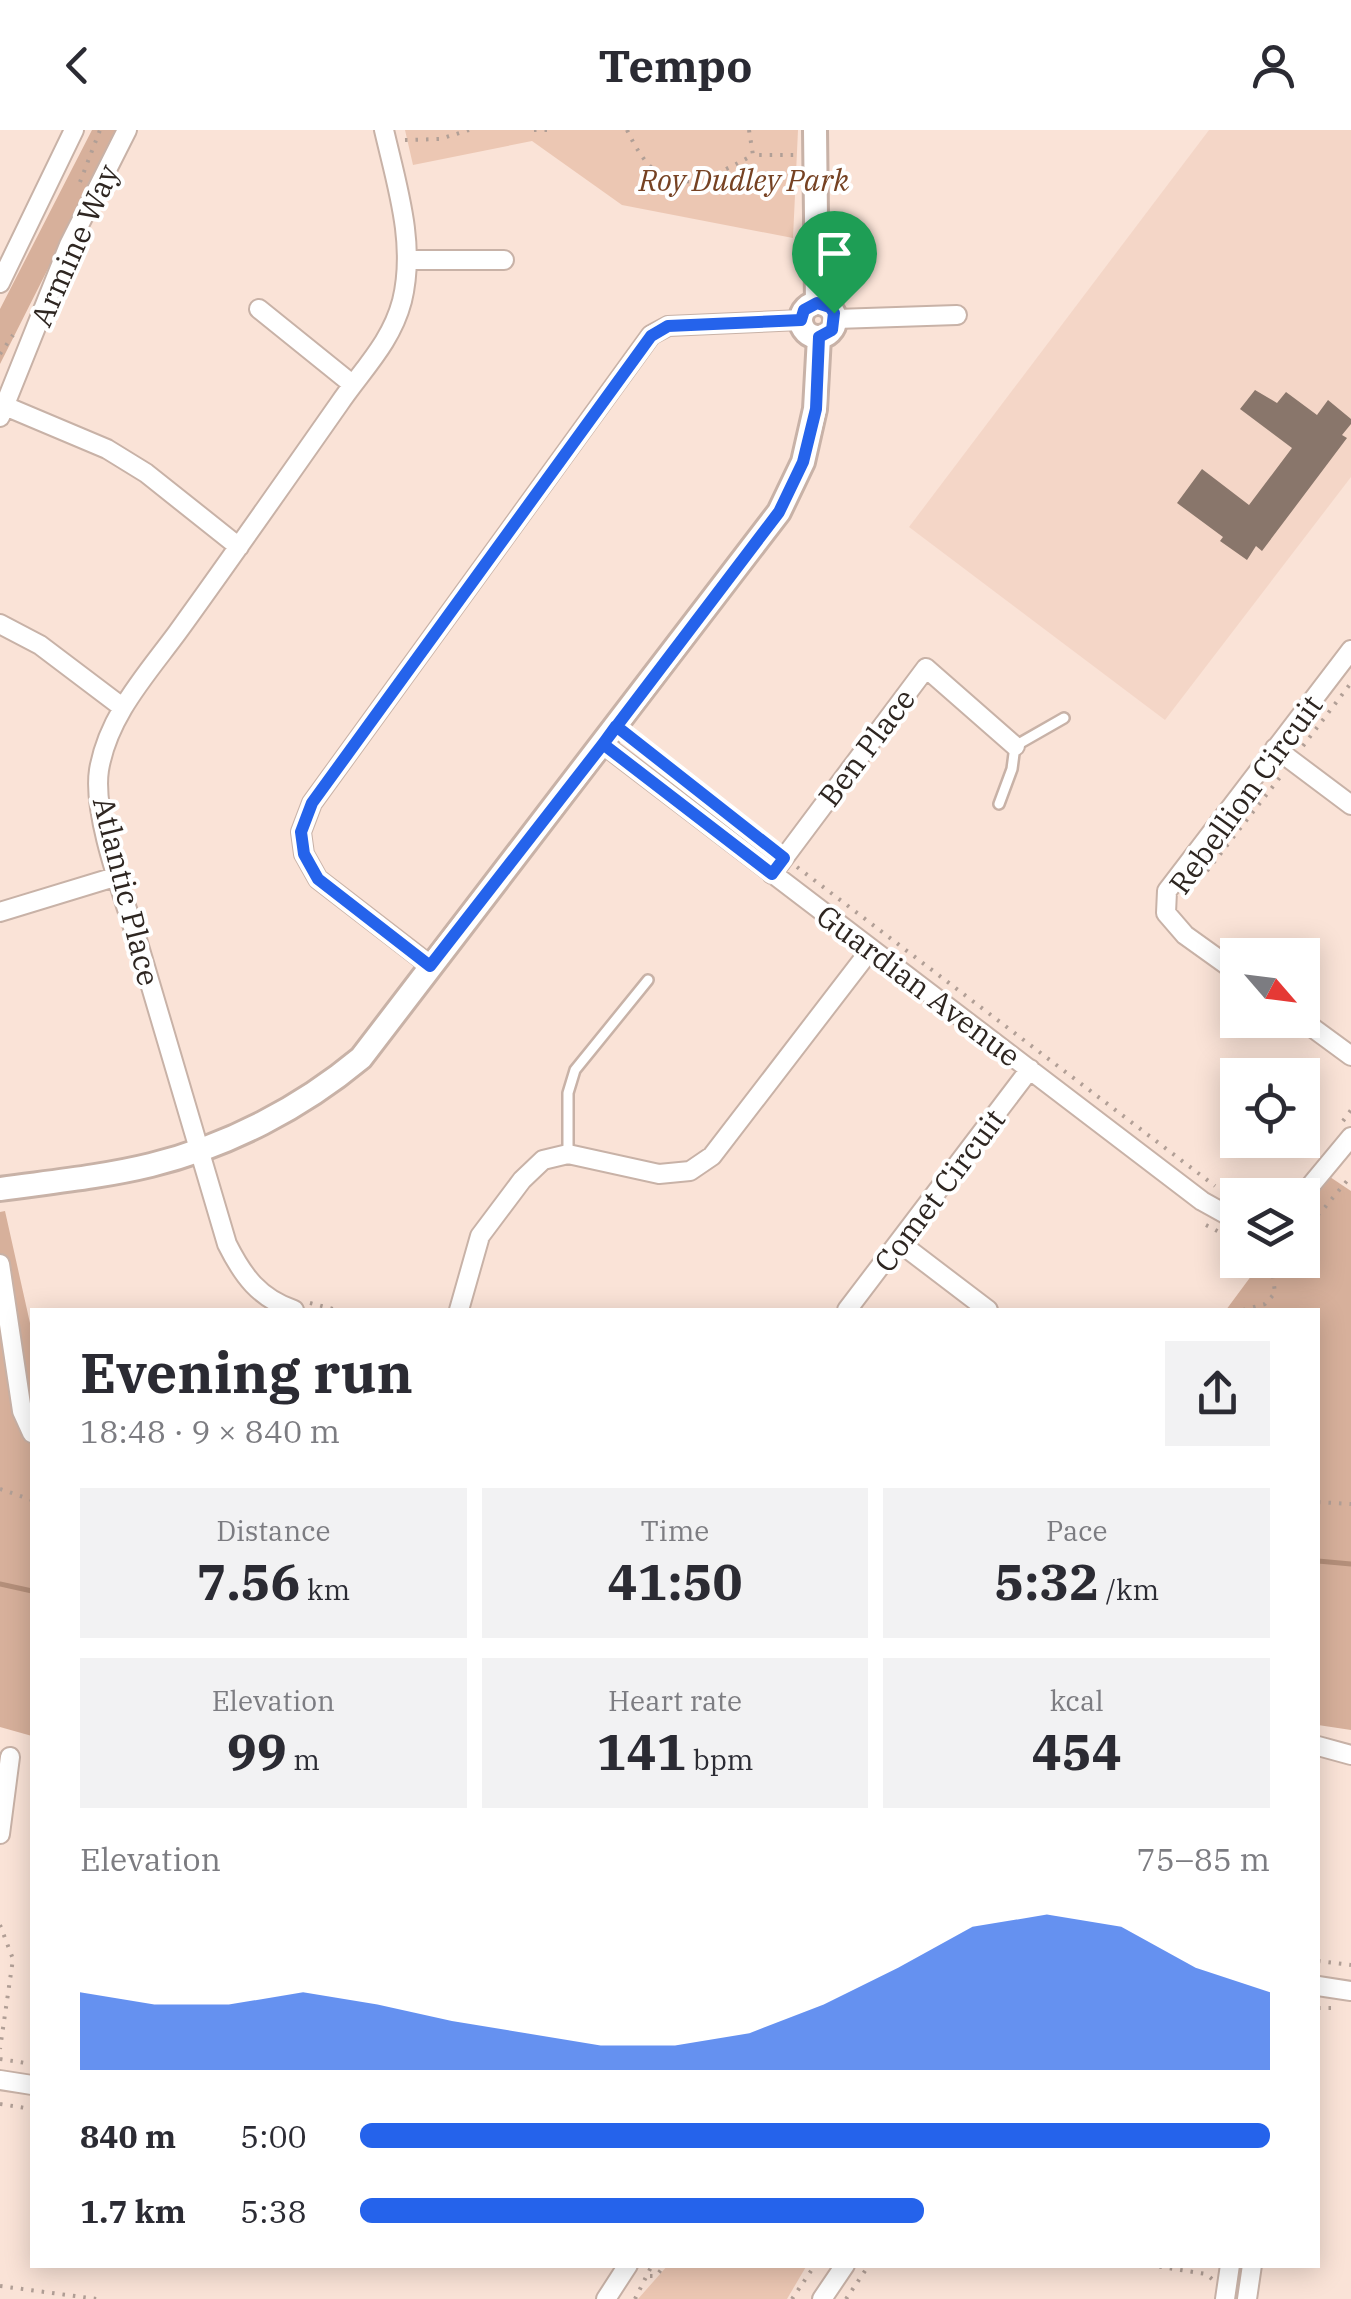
<!DOCTYPE html>
<html lang="en">
<head>
<meta charset="utf-8">
<style>
  body { margin:0; font-family:"IBM Plex Serif",serif; background:#f2f2f3; color:#2b2b33; height:100vh; display:flex; flex-direction:column; font-size:38px; white-space:nowrap }
  * { box-sizing:border-box; margin:0 }
  p { font-size:32px; color:#7c7c81 }
  .icon { flex:none; width:55px; height:55px; fill:none; stroke:currentColor; stroke-width:2; stroke-linecap:round; stroke-linejoin:round }
  .map { position:relative; flex:1; overflow:hidden }
  .drawer { position:absolute; left:30px; top:1178px; width:1290px; height:960px; display:flex; flex-direction:column; background:#fff; border-radius:0px; box-shadow:0 5px 25px #0003 }
  .drawer>* { flex:none }
  .needle { width:65px; rotate:118deg }
  .buttons { position:absolute; left:1220px; top:808px; display:grid; gap:20px }
  .buttons a { display:grid; place-items:center; width:100px; height:100px; border-radius:0px; background:#fff; box-shadow:0 5px 25px #0003; font-size:50px }
  .pin { position:absolute; display:grid; place-items:center; width:85px; height:85px; color:#fff; margin:-102px -42px; border-radius:50% 50% 50% 0; rotate:-45deg; box-shadow:0 0 10px #0007 }
  .pin .icon { rotate:45deg }
  .round { display:grid; place-items:center; flex:none; width:105px; height:105px; border-radius:0px; background:#f2f2f3 }
  .overview { display:flex; align-items:center; justify-content:space-between; height:170px; padding:0 50px }
  h1 { font-size:55px; font-weight:800; line-height:75px }
  .metrics { display:grid; grid-template-columns:repeat(3,1fr); gap:15px; height:170px; padding:10px 50px }
  .metrics div { display:grid; align-content:center; border-radius:0px; background:#f2f2f3; text-align:center }
  .metrics b { font-size:50px; font-weight:800 }
  .metrics small { font-size:28px; font-weight:400 }
  .metrics p { font-size:28px }
  .chart { height:280px; padding:20px 50px }
  .chart p { display:flex; justify-content:space-between }
  .chart svg { width:100%; height:180px; margin-top:10px; fill:#2563eb; opacity:.7 }
  ul { padding:0 50px; list-style:none; font-size:32px }
  li { display:grid; grid-template-columns:160px 120px 1fr; align-items:center; height:75px }
  li i { height:25px; border-radius:12px; background:#2563eb }
  header { display:flex; justify-content:space-between; align-items:center; height:130px; padding:0 50px; background:#fff; font-size:45px; font-weight:800 }
  .map>svg:first-child { display:block }
</style>
</head>
<body>
<header><svg class="icon" aria-label="back" viewBox="0 0 24 24"><path d="M15 5l-7 7 7 7"/></svg>Tempo<svg class="icon" aria-label="person" viewBox="0 0 24 24"><circle cx="12" cy="8" r="4"/><path d="M4 21q1-7 8-7t8 7"/></svg></header>
<div class="map">
<svg width="1351" height="2169" viewBox="0 0 1351 2169">
  <rect width="100%" height="100%" fill="#fae3d7"/>
  <!-- built -->
  <path fill="#f4d6c7" d="M1209 0H1351V347L1165 590 909 397Z"/>
  <!-- green -->
  <path fill="#ecc7b3" d="M405 0H798L793 108 622 75 532 11 413 35Z
    M668 2135H807L787 2169H638Z"/>
  <!-- forest -->
  <path fill="#d7b09b" d="M92 0H118L0 234V179Z
    M1327 1045 1351 1061V1600L1318 1595V1180H1226L1263 1130H1302L1303 1078Z
    M5 1081 32 1202V1606L0 1597V1082Z"/>
  <g fill="none" stroke-linecap="round" stroke-linejoin="round">
    <!-- stream -->
    <path stroke="#b48f7a" stroke-width="5" d="M1318 1431 1351 1434
      M0 1454 32 1461"/>
  </g>
  <!-- building -->
  <path fill="#89766b" d="M1255 260 1277 273 1286 262 1317 285 1328 270 1351 289V294L1342 305 1347 308 1262 421 1256 416 1247 430 1220 411 1223 407 1177 373 1202 339 1249 375 1292 318 1240 279Z"/>
  <g fill="none" stroke-linecap="round" stroke-linejoin="round">
    <!-- lane casing -->
    <g stroke="#c8b2a7" stroke-width="14">
      <path id="lane" d="M999 674 1012 639 1015 616 1064 588
        M568 1024V963L575 940 648 850"/>
    </g>
    <!-- street casing -->
    <g stroke="#c8b2a7" stroke-width="22">
      <path id="street" d="M408 130H504
        M0 153 74 0
        M259 179 352 254
        M836 189 957 185
        M5 276 107 319 146 343 239 417
        M0 287 69 115 127 0
        M0 494 40 515 122 577
        M603 614 1202 1071 1238 1091
        M1275 618 1351 675
        M772 744 926 538 1015 616
        M0 782 118 746
        M431 836 318 749 304 724 301 702 312 673 651 205 668 196 801 190
        M1238 843 1185 805 1166 783 1167 761 1351 520
        M1302 890 1351 926
        M1302 1066 1351 1007
        M900 1113 988 1180
        M0 1134 22 1281 32 1303
        M294 1180C259 1168 243 1146 227 1114 198 1015 168 915 139 816 125 770 92 686 99 640 108 586 146 545 177 503 232 427 285 351 339 274 362 240 391 213 402 171 416 114 397 56 384 0
        M459 1180 480 1106 522 1050 543 1030 568 1024 659 1044 690 1041 712 1026 871 819
        M847 1180 1030 939
        M1318 1616 1351 1625
        M0 1704 10 1627
        M1318 1856 1351 1861
        M0 1950 32 1955
        M606 2169 628 2135
        M822 2169 845 2135
        M1225 2169 1230 2135
        M1247 2169 1252 2135"/>
    </g>
    <!-- secondary casing -->
    <g stroke="#c8b2a7" stroke-width="28">
      <path id="secondary" d="M815 0 817 173
        M801 190a17 17 0 1 1 34 0a17 17 0 1 1-34 0Z
        M0 1059C50 1052 102 1047 151 1035 228 1016 301 978 361 928L779 382 803 332 815 279 819 207"/>
    </g>
    <!-- path -->
    <path stroke="#b19f96" stroke-width="4" stroke-dasharray="2.5 8" stroke-linecap="butt" d="M534 0H547
      M627 0C661 72 694 57 753 25
      M749 0 753 25H795
      M405 10 440 9 469 0
      M80 52 100 0
      M0 224 13 205
      M630 610 770 716
      M1303 616 1351 553
      M797 737 1215 1056
      M1207 741 1281 646
      M1343 991 1351 980
      M1206 1095 1238 1112
      M1302 1099 1321 1082 1351 1046
      M310 1173 337 1180
      M1243 1180 1265 1174 1275 1163 1271 1130
      M0 1359 32 1370
      M1318 1372 1351 1374
      M0 1795 13 1829 0 1919
      M1318 1831 1351 1835
      M1318 1878H1337
      M0 1929 32 1934
      M0 1974 32 1979
      M1149 2135 1206 2144 1212 2149
      M650 2146H656L665 2135
      M0 2156 97 2169
      M635 2169 652 2135
      M792 2169 815 2135
      M846 2169 869 2135"/>
    <!-- lane -->
    <use href="#lane" stroke="#fff" stroke-width="9"/>
    <!-- street -->
    <use href="#street" stroke="#fff" stroke-width="18"/>
    <!-- secondary -->
    <use href="#secondary" stroke="#fff" stroke-width="22"/>
  </g>
  <g fill="none" stroke-linecap="round" stroke-linejoin="round">
    <!-- route casing -->
    <g stroke="#fff" stroke-width="20">
      <path id="route" d="M834 183 832 200 819 207 816 279 803 332 779 382 603 614 772 744 784 728 616 596 603 614 430 836 318 749 304 724 301 702 312 673 651 206 668 196 801 190 804 180 817 173 830 177 834 183"/>
    </g>
    <!-- route -->
    <use href="#route" stroke="#2563eb" stroke-width="12"/>
  </g>
  <g text-anchor="middle" dominant-baseline="central" stroke-width="8" stroke-linejoin="round" paint-order="stroke">
    <!-- park labels -->
    <g font-size="30" font-style="italic" fill="#764223" stroke="#fff">
      <text x="744" y="49">Roy Dudley Park</text>
    </g>
    <!-- street labels -->
    <g font-size="30" fill="#2e2621" stroke="#fff">
      <text transform="translate(74 115) rotate(-66)">Armine Way</text>
      <text transform="translate(866 617) rotate(-53)">Ben Place</text>
      <text transform="translate(1245 664) rotate(-54)">Rebellion Circuit</text>
      <text transform="translate(127 761) rotate(76)">Atlantic Place</text>
      <text transform="translate(919 855) rotate(37)">Guardian Avenue</text>
      <text transform="translate(939 1060) rotate(-53)">Comet Circuit</text>
    </g>
  </g>
</svg>
<div class="buttons">
<a><svg class="needle" viewBox="-14 -14 28 28"><path d="M0-13l5 13h-10z" fill="#e53935"/><path d="M0 13l5-13h-10z" fill="#7c7c81"/></svg></a>
<a><svg class="icon" aria-label="locate" viewBox="0 0 24 24"><circle cx="12" cy="12" r="6"/><path d="M12 2v4M12 18v4M2 12h4M18 12h4"/></svg></a>
<a><svg class="icon" aria-label="layers" viewBox="0 0 24 24"><path d="M12 4l9 5-9 5-9-5zM3 14l9 5 9-5"/></svg></a>
</div>
<div class="pin" style="left:834px;top:183px;background:#1e9e55"><svg class="icon" aria-label="arrive" viewBox="0 0 24 24"><path d="M6 21V4h12l-3 4 3 4H6"/></svg></div>
<section class="drawer">
<div class="overview"><div><h1>Evening run</h1><p>18:48 · 9 × 840 m</p></div><a class="round"><svg class="icon" aria-label="share" viewBox="0 0 24 24"><path d="M12 15V3M7 8l5-5 5 5M5 13v7h14v-7"/></svg></a></div>
<div class="metrics">
<div><p>Distance</p><b>7.56<small> km</small></b></div>
<div><p>Time</p><b>41:50</b></div>
<div><p>Pace</p><b>5:32<small> /km</small></b></div>
</div>
<div class="metrics">
<div><p>Elevation</p><b>99<small> m</small></b></div>
<div><p>Heart rate</p><b>141<small> bpm</small></b></div>
<div><p>kcal</p><b>454</b></div>
</div>
<div class="chart"><p><span>Elevation</span>75–85 m</p>
<svg viewBox="0 0 160 44" preserveAspectRatio="none"><path d="M0 44V25L10 28L20 28L30 25L40 28L50 32L60 35L70 38L80 38L90 35L100 28L110 19L120 9L130 6L140 9L150 19L160 25V44z"/></svg>
</div>
<ul>
<li><b>840 m</b>5:00<i style="width:100%"></i></li>
<li><b>1.7 km</b>5:38<i style="width:62%"></i></li>
</ul>
</section>
</div>
</body>
</html>
